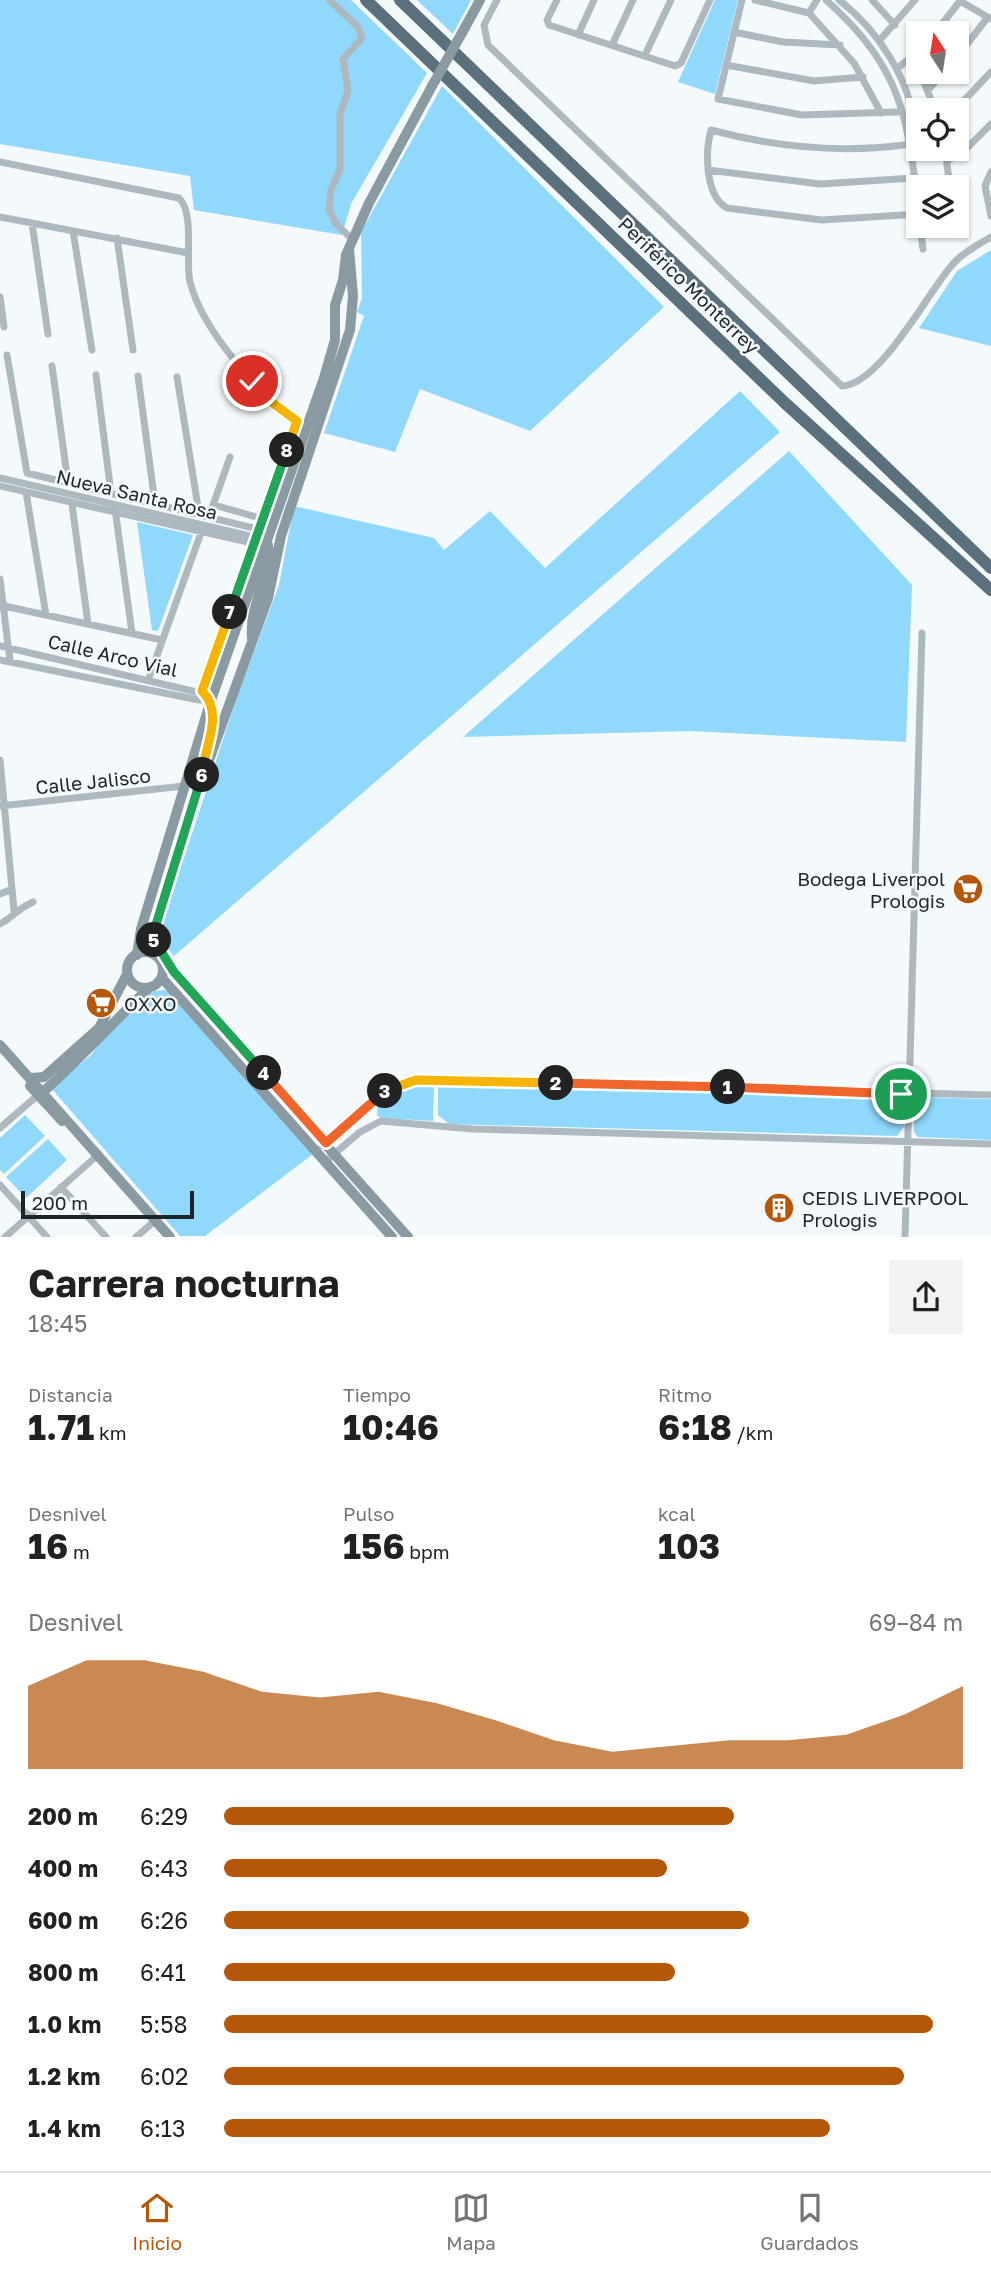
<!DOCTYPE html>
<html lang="es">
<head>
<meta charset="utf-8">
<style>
  body { margin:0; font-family:"Golos Text",sans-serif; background:#f2f2f2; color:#202124; height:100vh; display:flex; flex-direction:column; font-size:26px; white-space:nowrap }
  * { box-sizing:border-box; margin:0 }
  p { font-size:23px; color:#757577 }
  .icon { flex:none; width:38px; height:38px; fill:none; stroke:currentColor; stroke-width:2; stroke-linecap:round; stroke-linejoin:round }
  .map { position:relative; height:1237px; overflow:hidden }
  .details { display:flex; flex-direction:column; background:#fff; flex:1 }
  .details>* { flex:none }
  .needle { width:46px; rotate:348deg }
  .controls { position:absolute; left:906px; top:21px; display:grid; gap:14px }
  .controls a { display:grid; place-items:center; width:63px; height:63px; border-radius:0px; background:#fff; box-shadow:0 2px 5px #0004; font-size:35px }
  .scale { position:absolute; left:21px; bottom:18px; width:173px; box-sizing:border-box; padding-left:7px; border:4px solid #1b2429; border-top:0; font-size:19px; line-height:24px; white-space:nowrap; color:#1b2429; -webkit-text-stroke:5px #f4f9fc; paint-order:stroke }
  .pin { position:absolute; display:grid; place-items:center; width:60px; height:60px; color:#fff; margin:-30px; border:4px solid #fff; border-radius:50%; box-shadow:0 2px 7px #0007 }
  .km { position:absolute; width:35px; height:35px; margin:-18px; border-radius:50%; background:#222; color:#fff; font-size:19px; line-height:35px; text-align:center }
  .round { display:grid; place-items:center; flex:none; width:74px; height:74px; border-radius:0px; background:#f2f2f2 }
  .headline { display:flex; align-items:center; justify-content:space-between; height:119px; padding:0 28px }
  h1 { font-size:38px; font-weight:700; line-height:52px }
  .stats { display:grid; grid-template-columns:repeat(3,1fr); gap:10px; height:119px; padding:7px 28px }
  .stats div { display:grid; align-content:center }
  .stats b { font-size:35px; font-weight:700 }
  .stats small { font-size:19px; font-weight:400 }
  .stats p { font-size:19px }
  .chart { height:196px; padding:14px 28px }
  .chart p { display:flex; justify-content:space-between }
  .chart svg { width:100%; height:126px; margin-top:7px; fill:#b55709; opacity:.7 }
  ul { padding:0 28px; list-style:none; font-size:23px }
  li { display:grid; grid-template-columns:112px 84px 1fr; align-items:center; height:52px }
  li i { height:18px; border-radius:9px; background:#b55709 }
  .dock { display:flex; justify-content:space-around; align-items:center; height:98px; border-top:2px solid #e0e0e0; background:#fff; font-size:19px; color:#757577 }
  .dock a { display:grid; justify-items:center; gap:4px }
  .dock .current { color:#b55709 }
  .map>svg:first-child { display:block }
</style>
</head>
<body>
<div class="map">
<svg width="991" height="1237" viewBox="0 0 991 1237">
  <rect width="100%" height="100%" fill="#f4f9fc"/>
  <!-- green -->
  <path fill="#90d8fc" d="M0 0H351L427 73 351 204 342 235 194 210 190 176 0 144Z
    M417 0H471L453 34Z
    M715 0H738L715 94 678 82Z
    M442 86 664 307 530 431 420 389 395 452 324 433 364 316 357 312 362 298 361 232Z
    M991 250V346L919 328 957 271Z
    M740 391 780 432 174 956 158 937 237 697 279 585 294 506 434 538 444 550 490 511 545 568Z
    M789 451 912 585 906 742 691 731 463 737Z
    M137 522 193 535 158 631 152 630Z
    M165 990 171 993 313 1154 205 1236H180L51 1088 91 1055 107 1032 154 991Z
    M434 1082 433 1121 381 1118 377 1115 378 1101C396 1086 411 1084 434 1082Z
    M438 1083 905 1096 904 1127 897 1136 449 1124 438 1115Z
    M919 1097 991 1099V1140L918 1137 914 1132V1101Z
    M25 1115 45 1136 4 1174 0 1170V1138Z
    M48 1139 67 1160 26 1198 6 1177Z"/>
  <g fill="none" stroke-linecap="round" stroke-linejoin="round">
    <!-- street -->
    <path stroke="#aeb9bf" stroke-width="7" d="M329 0 358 27 362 38 343 59 348 91 340 114V169L331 190 329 209 336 224 352 239
      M497 0 484 25 488 45 842 386C881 384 928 292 952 265 962 253 978 245 991 237
      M557 0 547 20 549 25 675 66 681 63 710 0
      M742 0 718 99 802 115 897 112
      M755 0 809 13 854 63 881 113
      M826 0C903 69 908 117 919 216
      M839 0C878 30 910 79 915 129
      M872 0 895 25
      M809 13 817 0
      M734 32 783 42 840 45
      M935 33 960 1 991 19
      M578 35 594 0
      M879 41 915 0
      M612 45 633 0
      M645 55 671 0
      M957 57 988 17
      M726 65 814 81 863 77
      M897 69 919 50
      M920 72 935 110
      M929 89 944 72
      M955 110 991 72
      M911 144C842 154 778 148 711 130 705 152 705 196 727 208L822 220 919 214
      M945 149 950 187
      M947 160 959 156 991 124
      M0 162 179 198C195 213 185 261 190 282 203 332 264 401 307 428
      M708 170 820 184 914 178
      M991 172 985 186 991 216
      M0 217 188 253
      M32 223 48 334
      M920 226 923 249
      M956 226 957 232
      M73 231 92 350
      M117 238 133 350
      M0 297 4 327
      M7 355 27 473 270 532
      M52 366 68 483
      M96 375 111 493
      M138 376 155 503
      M177 377 199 513
      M0 478 268 540
      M0 486 265 546
      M26 492 46 615
      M72 504 88 624
      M214 505 274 522
      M212 508 230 457
      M115 509 132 633
      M0 579 10 661
      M4 606 162 640
      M0 646 205 694
      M0 660 199 700H211
      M150 675 202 530
      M199 700 297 421
      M0 760 14 910
      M0 806 184 786
      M0 894 12 889
      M0 924C15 916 15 910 33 902
      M0 1128 38 1095
      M322 1146 385 1091 416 1080 991 1095
      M326 1161 360 1132 381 1121 472 1129 991 1144
      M0 1185 47 1237
      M61 1187 106 1237
      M5 1237 99 1154
      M136 1237 156 1220
      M905 1237 922 633"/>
    <!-- secondary -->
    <path stroke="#8a9aa2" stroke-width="10" d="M462 33 480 0
      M252 638C249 605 270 578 268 545
      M203 767 214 721 211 704
      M127 970a18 18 0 1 1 36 0a18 18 0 1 1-36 0Z
      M137 955 141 929 211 700 324 378 335 340V305L343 280 346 255 369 203 432 86
      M168 968 408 1237
      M174 972 157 945 154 931 201 782 268 598 281 536 350 330 353 296 349 249
      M162 978 392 1237
      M0 1045 170 1237
      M31 1078 44 1077 99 1028 127 974
      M30 1086 62 1121
      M44 1091C81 1058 113 1022 149 988"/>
    <!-- highway -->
    <path stroke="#5a707c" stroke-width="12" d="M366 0 785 403 991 590
      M400 0 991 568"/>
    <!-- secondary-bridge -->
    <path stroke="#8a9aa2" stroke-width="10" d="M432 86 462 33"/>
  </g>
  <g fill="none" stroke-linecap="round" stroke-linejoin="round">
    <!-- split-1 casing -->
    <g stroke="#fff" stroke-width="14">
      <path id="split-1" d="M728 1087 901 1094"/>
    </g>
    <!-- split-2 casing -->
    <g stroke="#fff" stroke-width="14">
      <path id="split-2" d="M556 1083 728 1087"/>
    </g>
    <!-- split-3 casing -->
    <g stroke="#fff" stroke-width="14">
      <path id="split-3" d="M385 1091 416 1080 556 1083"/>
    </g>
    <!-- split-4 casing -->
    <g stroke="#fff" stroke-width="14">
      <path id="split-4" d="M264 1073 326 1143 385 1091"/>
    </g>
    <!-- split-5 casing -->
    <g stroke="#fff" stroke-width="14">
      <path id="split-5" d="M154 940 174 972 264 1073"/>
    </g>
    <!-- split-6 casing -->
    <g stroke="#fff" stroke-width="14">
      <path id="split-6" d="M154 940V931L202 775"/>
    </g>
    <!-- split-7 casing -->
    <g stroke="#fff" stroke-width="14">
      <path id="split-7" d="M202 775C204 747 225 714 202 691L230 612"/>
    </g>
    <!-- split-8 casing -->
    <g stroke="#fff" stroke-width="14">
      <path id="split-8" d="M230 612 287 450"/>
    </g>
    <!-- split-9 casing -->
    <g stroke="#fff" stroke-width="14">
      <path id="split-9" d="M252 381 274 404 297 421 287 450"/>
    </g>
    <!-- split-1 -->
    <use href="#split-1" stroke="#f0652b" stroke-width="9"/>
    <!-- split-2 -->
    <use href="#split-2" stroke="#f0652b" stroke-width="9"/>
    <!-- split-3 -->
    <use href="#split-3" stroke="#f5b400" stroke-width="9"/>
    <!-- split-4 -->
    <use href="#split-4" stroke="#f0652b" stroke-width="9"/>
    <!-- split-5 -->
    <use href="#split-5" stroke="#22a559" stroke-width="9"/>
    <!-- split-6 -->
    <use href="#split-6" stroke="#22a559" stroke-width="9"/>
    <!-- split-7 -->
    <use href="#split-7" stroke="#f5b400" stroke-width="9"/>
    <!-- split-8 -->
    <use href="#split-8" stroke="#22a559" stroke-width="9"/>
    <!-- split-9 -->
    <use href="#split-9" stroke="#f5b400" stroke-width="9"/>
  </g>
  <!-- icons -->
  <defs>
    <g id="supermarket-disc" transform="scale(1.575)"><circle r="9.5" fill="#b55709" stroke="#f4f9fc"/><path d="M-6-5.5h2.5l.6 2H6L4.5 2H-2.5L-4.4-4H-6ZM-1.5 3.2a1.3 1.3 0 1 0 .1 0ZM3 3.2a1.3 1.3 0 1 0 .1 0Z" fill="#fff"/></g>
    <g id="building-disc" transform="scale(1.575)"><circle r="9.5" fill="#b55709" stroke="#f4f9fc"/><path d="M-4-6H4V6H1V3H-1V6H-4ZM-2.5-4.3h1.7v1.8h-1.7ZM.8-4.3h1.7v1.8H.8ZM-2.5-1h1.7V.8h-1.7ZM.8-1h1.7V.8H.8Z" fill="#fff"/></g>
  </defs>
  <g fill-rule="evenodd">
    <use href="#supermarket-disc" x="968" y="889"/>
    <use href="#supermarket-disc" x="101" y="1003"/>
    <use href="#building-disc" x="779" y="1208"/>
  </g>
  <g text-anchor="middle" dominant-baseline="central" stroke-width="5" stroke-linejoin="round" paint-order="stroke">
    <!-- street labels -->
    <g font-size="19" fill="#1b2429" stroke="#f4f9fc">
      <text transform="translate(689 285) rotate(44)">Periférico Monterrey</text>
      <text transform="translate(137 494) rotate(13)">Nueva Santa Rosa</text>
      <text transform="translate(113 655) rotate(13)">Calle Arco Vial</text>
      <text transform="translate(93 781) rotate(-6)">Calle Jalisco</text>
    </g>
    <!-- poi labels -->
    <g font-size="19" fill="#1b2429" stroke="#f4f9fc" text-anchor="start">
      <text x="945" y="878" text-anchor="end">Bodega Liverpol<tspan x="945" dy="22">Prologis</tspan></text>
      <text x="124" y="1003">OXXO</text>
      <text x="802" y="1197">CEDIS LIVERPOOL<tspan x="802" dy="22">Prologis</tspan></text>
    </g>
  </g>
</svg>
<div class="controls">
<a><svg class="needle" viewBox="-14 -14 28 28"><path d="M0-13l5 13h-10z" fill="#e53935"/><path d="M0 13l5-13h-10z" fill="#757577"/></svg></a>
<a><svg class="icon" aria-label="locate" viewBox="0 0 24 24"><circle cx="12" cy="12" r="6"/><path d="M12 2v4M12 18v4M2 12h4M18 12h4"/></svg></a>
<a><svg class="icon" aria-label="layers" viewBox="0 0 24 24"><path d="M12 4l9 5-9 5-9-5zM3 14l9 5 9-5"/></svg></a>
</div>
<div class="scale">200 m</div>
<div class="pin" style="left:901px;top:1094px;background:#1e9e55"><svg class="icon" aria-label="arrive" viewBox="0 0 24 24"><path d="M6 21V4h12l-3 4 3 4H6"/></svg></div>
<div class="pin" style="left:252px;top:381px;background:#d93025"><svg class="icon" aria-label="check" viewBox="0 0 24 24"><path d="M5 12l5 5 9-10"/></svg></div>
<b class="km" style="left:728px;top:1087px">1</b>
<b class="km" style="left:556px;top:1083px">2</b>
<b class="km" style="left:385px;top:1091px">3</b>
<b class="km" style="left:264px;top:1073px">4</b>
<b class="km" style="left:154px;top:940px">5</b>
<b class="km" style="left:202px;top:775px">6</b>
<b class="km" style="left:230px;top:612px">7</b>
<b class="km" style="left:287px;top:450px">8</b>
</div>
<section class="details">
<div class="headline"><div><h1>Carrera nocturna</h1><p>18:45</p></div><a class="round"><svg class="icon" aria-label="share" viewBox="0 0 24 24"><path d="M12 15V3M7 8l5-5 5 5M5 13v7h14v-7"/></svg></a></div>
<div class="stats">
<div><p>Distancia</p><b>1.71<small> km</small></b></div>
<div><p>Tiempo</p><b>10:46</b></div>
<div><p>Ritmo</p><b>6:18<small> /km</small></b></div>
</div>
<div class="stats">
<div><p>Desnivel</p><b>16<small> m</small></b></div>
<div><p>Pulso</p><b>156<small> bpm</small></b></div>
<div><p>kcal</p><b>103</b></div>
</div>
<div class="chart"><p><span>Desnivel</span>69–84 m</p>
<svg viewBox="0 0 160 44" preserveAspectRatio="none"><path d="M0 44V15L10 6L20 6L30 10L40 17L50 19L60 17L70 21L80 27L90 34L100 38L110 36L120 34L130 34L140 32L150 25L160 15V44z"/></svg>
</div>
<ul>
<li><b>200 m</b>6:29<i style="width:69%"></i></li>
<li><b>400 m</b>6:43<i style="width:60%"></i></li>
<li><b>600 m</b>6:26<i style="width:71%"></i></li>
<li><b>800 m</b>6:41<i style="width:61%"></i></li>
<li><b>1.0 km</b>5:58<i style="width:96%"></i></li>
<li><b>1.2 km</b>6:02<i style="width:92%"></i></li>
<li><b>1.4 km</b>6:13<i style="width:82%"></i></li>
</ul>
</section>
<nav class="dock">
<a class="current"><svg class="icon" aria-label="home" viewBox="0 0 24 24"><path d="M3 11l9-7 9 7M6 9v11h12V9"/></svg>Inicio</a>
<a><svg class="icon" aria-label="map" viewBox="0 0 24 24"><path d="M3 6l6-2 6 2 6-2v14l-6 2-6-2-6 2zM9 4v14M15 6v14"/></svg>Mapa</a>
<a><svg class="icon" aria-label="saved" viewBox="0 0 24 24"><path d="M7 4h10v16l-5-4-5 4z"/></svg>Guardados</a>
</nav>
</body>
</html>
